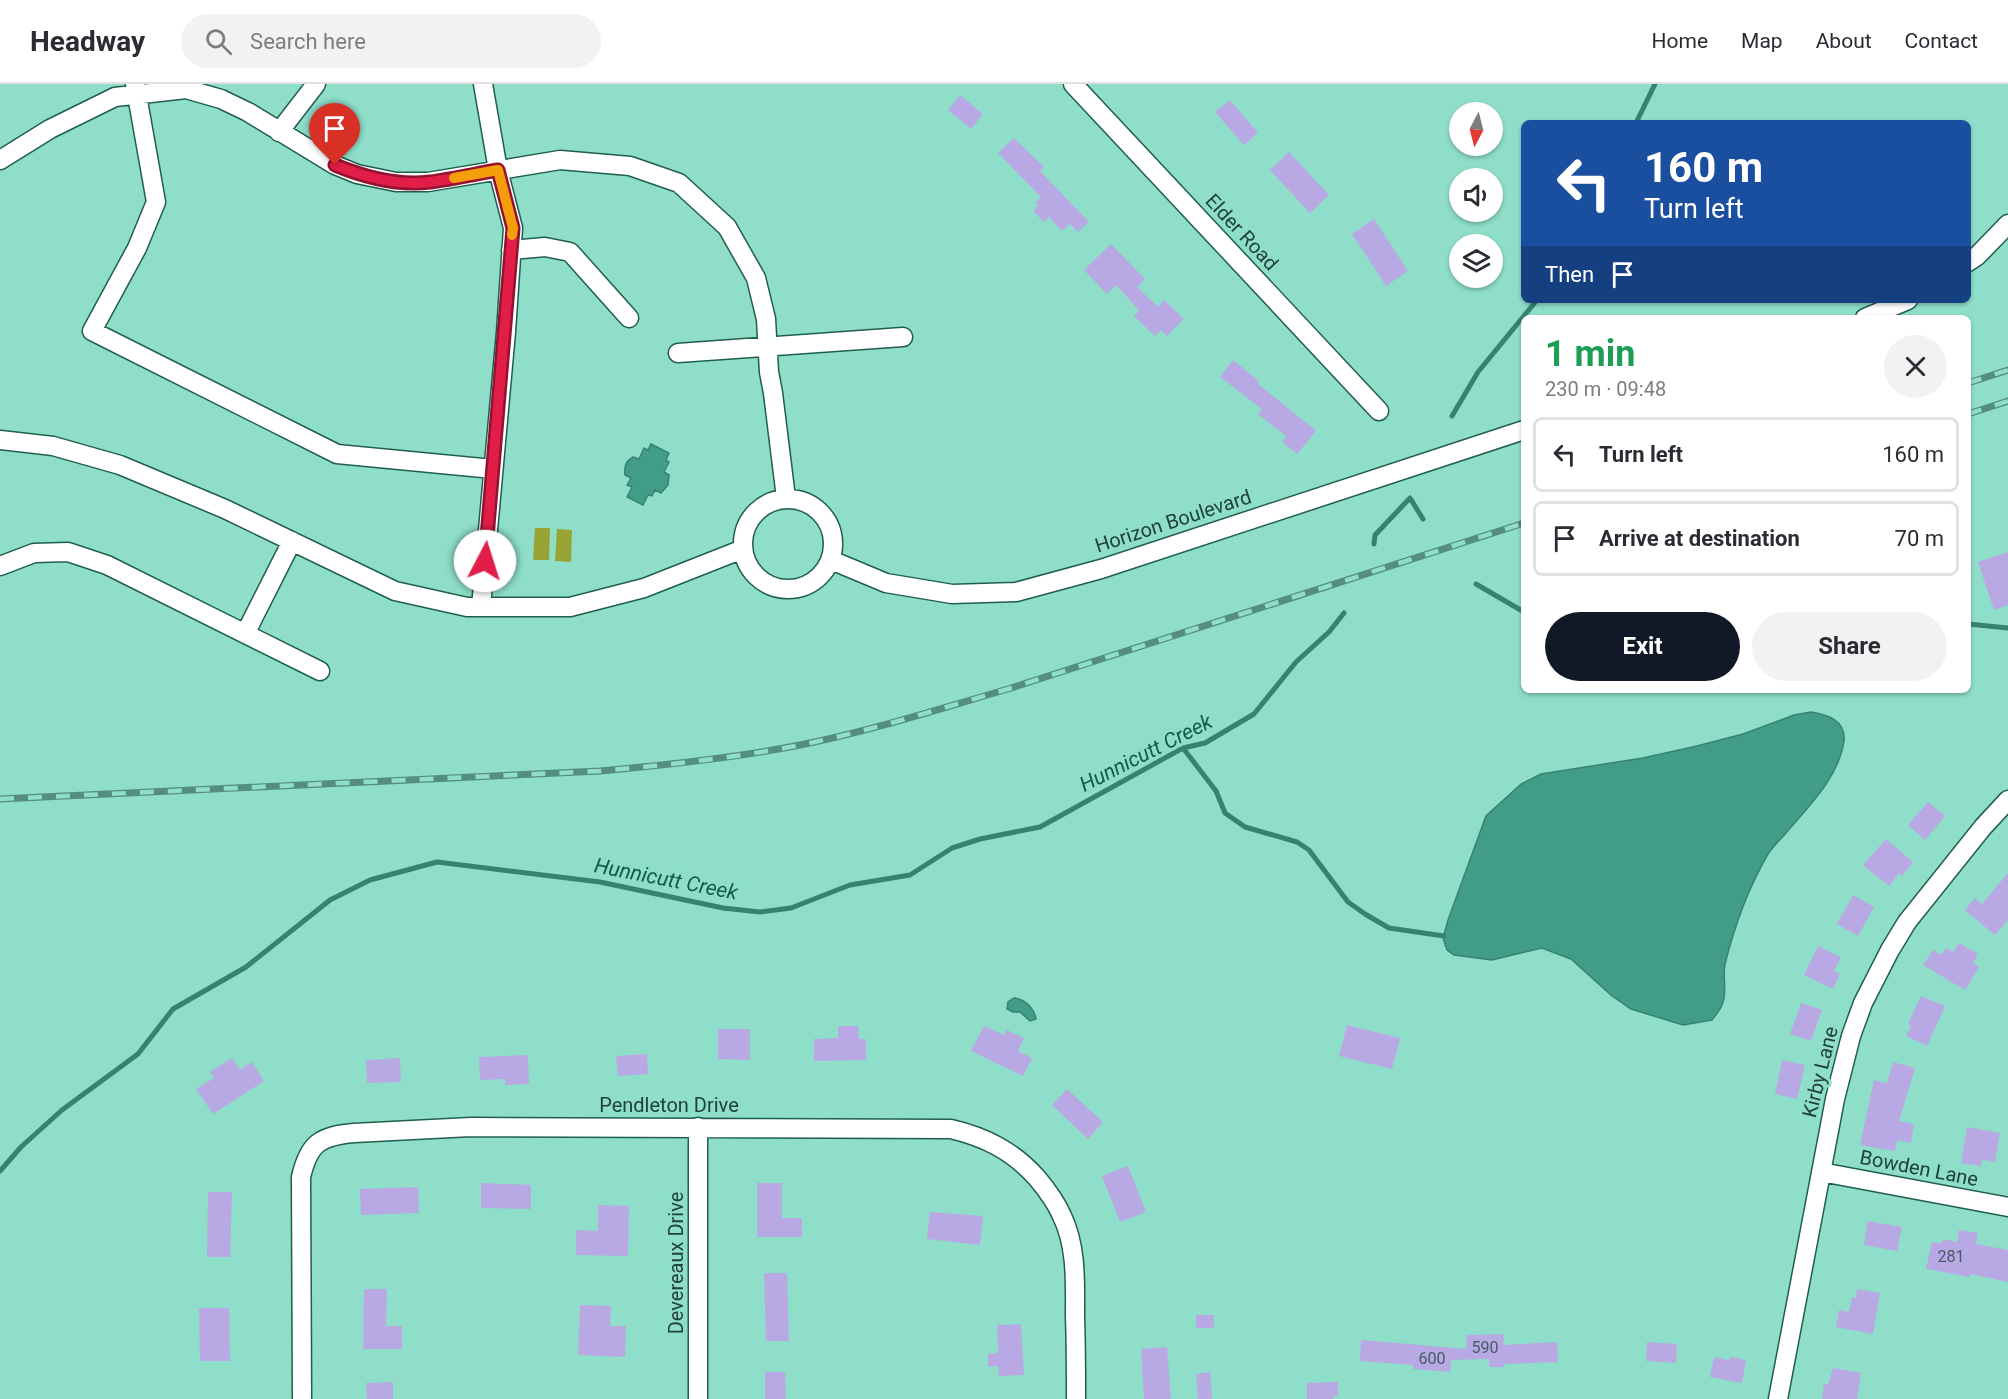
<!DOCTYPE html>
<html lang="en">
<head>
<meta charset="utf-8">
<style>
  :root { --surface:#fff; --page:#f2f2f3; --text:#2b2b33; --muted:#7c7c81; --line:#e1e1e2; --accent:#111827 }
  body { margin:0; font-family:Roboto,sans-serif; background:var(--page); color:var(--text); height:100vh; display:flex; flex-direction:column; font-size:22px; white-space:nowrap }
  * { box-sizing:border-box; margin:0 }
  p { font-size:20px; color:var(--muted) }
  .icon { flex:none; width:33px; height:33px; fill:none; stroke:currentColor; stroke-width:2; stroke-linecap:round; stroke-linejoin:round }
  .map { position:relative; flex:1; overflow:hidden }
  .sheet { position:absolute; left:1521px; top:231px; width:450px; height:378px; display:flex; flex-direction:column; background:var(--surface); border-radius:9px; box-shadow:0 2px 4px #0004 }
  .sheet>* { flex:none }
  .banner { position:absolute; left:1521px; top:36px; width:450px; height:183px; border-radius:9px; box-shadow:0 2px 4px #0004; background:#1a4fa0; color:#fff; overflow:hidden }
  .needle { width:39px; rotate:187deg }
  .buttons { position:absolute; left:1449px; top:18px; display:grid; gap:12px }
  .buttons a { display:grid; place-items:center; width:54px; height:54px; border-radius:50%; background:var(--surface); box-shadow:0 2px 4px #0004; font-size:30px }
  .pin { position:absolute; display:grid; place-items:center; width:51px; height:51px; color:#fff; margin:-62px -26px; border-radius:50% 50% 50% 0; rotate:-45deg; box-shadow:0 0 6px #0007 }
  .pin .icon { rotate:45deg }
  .me { position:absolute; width:66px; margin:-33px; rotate:5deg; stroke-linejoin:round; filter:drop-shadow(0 0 4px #0008) }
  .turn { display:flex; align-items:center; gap:21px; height:126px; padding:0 24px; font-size:27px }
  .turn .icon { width:78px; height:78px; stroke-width:2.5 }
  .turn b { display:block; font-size:42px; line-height:51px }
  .then { display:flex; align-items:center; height:57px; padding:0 24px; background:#0003; gap:12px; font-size:22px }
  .round { display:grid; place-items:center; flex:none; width:63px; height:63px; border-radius:32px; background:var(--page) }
  .headline { display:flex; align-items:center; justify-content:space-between; height:102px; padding:0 24px }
  h1 { font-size:36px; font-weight:700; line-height:45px; color:#1e9e55 }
  .action { display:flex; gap:12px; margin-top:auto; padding:12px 24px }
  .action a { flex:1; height:69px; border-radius:36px; background:var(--accent); color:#fff; font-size:24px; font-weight:700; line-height:69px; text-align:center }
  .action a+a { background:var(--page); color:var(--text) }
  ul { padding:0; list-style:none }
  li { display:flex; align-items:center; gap:18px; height:75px; margin:0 12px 9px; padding:0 12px; border:3px solid var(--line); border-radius:9px }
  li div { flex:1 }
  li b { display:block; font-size:22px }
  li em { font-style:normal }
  header { display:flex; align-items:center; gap:36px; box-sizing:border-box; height:84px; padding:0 30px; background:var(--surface); border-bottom:2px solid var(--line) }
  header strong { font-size:28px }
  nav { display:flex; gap:33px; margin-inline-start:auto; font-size:21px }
  .search { width:420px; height:54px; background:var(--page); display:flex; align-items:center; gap:15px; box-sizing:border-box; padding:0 21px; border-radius:33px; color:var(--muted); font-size:22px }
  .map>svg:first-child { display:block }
</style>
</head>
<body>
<header>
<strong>Headway</strong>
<div class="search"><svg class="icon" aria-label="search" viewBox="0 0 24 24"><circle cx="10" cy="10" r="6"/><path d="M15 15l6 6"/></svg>Search here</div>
<nav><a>Home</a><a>Map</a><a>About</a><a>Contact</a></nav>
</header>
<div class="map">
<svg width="2008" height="1315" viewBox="0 0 2008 1315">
  <rect width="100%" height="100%" fill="#8edec9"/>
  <path fill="#97a433" d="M 535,444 L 550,444 L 549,476 L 533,476 Z
    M 557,445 L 572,446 L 571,478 L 555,477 Z"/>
  <path fill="#429d88" stroke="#388271" stroke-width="1.5" d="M 651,360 L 669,369 L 666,376 L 669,378 L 664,388 L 669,391 L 668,401 L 661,409 L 655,406 L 652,412 L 648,411 L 643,421 L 627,413 L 632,403 L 627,401 L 631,394 L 625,391 C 624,382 626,377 633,373 L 639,375 L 644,364 L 648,366 Z
    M 1811,628 C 1828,631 1846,636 1844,657 C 1839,693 1808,723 1786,749 C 1780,756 1773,762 1768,770 C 1747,806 1735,840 1725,880 C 1722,893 1728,909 1722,921 C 1720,926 1715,932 1712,936 L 1683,941 L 1631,925 L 1612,912 L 1571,875 L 1542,864 L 1492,876 L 1454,871 L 1447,866 L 1443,854 L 1448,836 L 1486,732 L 1521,700 L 1541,690 L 1643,674 L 1697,662 L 1743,650 L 1794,631 Z
    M 1014,914 C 1025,915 1034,924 1036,935 L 1030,937 L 1020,928 L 1013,928 L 1007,925 L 1008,918 Z"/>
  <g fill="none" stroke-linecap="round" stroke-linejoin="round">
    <path stroke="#388271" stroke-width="5" d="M 1636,39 L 1655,0
      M 1452,332 L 1478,288 L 1537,216
      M 1374,460 L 1375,451 L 1410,414 L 1423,435
      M 1476,500 L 1524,528
      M 1968,540 L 2008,544
      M 1183,664 L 1216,707 L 1225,729 L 1245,743 L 1297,758 L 1309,766 L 1348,818 L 1365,830 L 1389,844 L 1444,852
      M 0,1087 L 21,1063 L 62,1026 L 138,970 L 173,925 L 246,883 L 330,816 L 370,796 L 437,778 L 600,798 L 723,824 L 760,828 L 791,824 L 850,801 L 910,791 L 952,764 L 980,755 L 1040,743 L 1183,664 L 1205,659 L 1254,630 L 1296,578 L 1329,548 L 1344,529"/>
  </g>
  <path fill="#b8a9e4" d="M 960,11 L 983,30 L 971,45 L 948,26 Z
    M 1230,16 L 1258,49 L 1244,61 L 1215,28 Z
    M 1014,54 L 1044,83 L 1040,87 L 1089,138 L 1078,148 L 1070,140 L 1062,147 L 1049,133 L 1044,138 L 1033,127 L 1038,122 L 1035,119 L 1041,113 L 998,69 Z
    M 1289,68 L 1329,111 L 1310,129 L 1270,86 Z
    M 1374,135 L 1408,187 L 1386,202 L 1352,150 Z
    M 1111,160 L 1145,195 L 1137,203 L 1158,223 L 1164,216 L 1184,235 L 1167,252 L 1161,246 L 1155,252 L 1134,232 L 1139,226 L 1116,201 L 1107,210 L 1084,186 Z
    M 1233,276 L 1259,297 L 1257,299 L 1316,347 L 1297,370 L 1282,358 L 1286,352 L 1258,330 L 1262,325 L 1220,293 Z
    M 2008,468 L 2008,521 L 1994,526 L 1978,478 Z
    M 1928,718 L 1945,732 L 1925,756 L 1908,741 Z
    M 1886,755 L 1913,778 L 1902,792 L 1899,789 L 1889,802 L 1863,781 Z
    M 2008,789 L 2008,836 L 1995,851 L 1965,826 L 1975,814 L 1982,820 Z
    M 1853,811 L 1874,823 L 1858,852 L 1837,840 Z
    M 1959,859 L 1978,870 L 1973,879 L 1979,883 L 1965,906 L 1923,881 L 1933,866 L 1941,871 L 1946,864 L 1953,868 Z
    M 1818,862 L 1841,873 L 1834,887 L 1840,890 L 1833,905 L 1804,891 Z
    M 1921,912 L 1945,922 L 1927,962 L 1906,952 L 1911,942 L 1908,940 Z
    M 1801,919 L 1822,926 L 1811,957 L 1790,950 Z
    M 1347,941 L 1400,954 L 1392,985 L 1339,972 Z
    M 838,942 L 858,942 L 859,955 L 866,955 L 866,976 L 814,977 L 814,955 L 838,954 Z
    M 984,942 L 1004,951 L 1007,946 L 1024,954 L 1018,967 L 1032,974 L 1023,992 L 971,967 Z
    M 718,945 L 750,945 L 750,976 L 718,975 Z
    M 647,970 L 648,990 L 618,992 L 616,972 Z
    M 528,971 L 529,1000 L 505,1001 L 505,995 L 480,996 L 479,973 Z
    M 232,974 L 240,986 L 252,978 L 264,997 L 213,1030 L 196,1005 L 214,994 L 210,988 Z
    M 400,974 L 401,998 L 367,999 L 366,976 Z
    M 1782,976 L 1805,981 L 1797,1015 L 1775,1010 Z
    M 1893,978 L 1915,984 L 1899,1037 L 1914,1040 L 1911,1059 L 1897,1056 L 1895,1067 L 1860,1061 L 1874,996 L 1887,999 Z
    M 1067,1005 L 1103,1038 L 1088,1055 L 1052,1021 Z
    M 1967,1043 L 2000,1049 L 1995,1078 L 1982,1076 L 1981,1082 L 1961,1079 Z
    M 1128,1082 L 1146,1128 L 1120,1138 L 1102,1092 Z
    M 481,1099 L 531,1101 L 531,1125 L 481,1124 Z
    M 757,1099 L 782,1099 L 782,1134 L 802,1134 L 802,1153 L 757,1153 Z
    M 418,1103 L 419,1129 L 361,1131 L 360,1105 Z
    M 208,1108 L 232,1108 L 230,1173 L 207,1173 Z
    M 598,1121 L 629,1122 L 628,1172 L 576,1171 L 576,1146 L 598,1147 Z
    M 930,1128 L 983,1132 L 980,1161 L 927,1155 Z
    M 1868,1137 L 1902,1143 L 1897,1167 L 1864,1161 Z
    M 1959,1146 L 1978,1149 L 1976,1160 L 2008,1166 L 2008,1198 L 1970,1190 L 1970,1193 L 1926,1185 L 1932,1158 L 1942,1159 L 1943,1155 L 1957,1158 Z
    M 764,1189 L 787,1189 L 789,1257 L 766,1257 Z
    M 364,1205 L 387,1205 L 386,1242 L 402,1242 L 402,1265 L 363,1265 Z
    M 1857,1205 L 1880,1209 L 1873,1250 L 1836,1243 L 1839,1226 L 1849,1228 L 1852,1213 L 1856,1214 Z
    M 580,1221 L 611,1222 L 610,1242 L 626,1242 L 625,1273 L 578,1271 Z
    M 199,1224 L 229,1224 L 230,1277 L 200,1277 Z
    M 1196,1231 L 1214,1231 L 1214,1244 L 1196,1244 Z
    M 1021,1240 L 1024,1291 L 999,1292 L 998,1282 L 988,1283 L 988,1270 L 998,1269 L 997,1241 Z
    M 1503,1250 L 1504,1261 L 1557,1258 L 1558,1278 L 1504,1280 L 1504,1283 L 1489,1283 L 1489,1275 L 1451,1276 L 1450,1288 L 1413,1285 L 1413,1281 L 1360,1277 L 1361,1256 L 1467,1265 L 1466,1251 Z
    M 1647,1258 L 1677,1260 L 1676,1279 L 1646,1277 Z
    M 1167,1263 L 1171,1315 L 1144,1315 L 1141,1265 Z
    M 1714,1273 L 1729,1276 L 1730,1273 L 1746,1276 L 1742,1299 L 1710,1293 Z
    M 1833,1284 L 1861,1289 L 1857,1315 L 1822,1315 L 1824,1300 L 1828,1301 Z
    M 765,1288 L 785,1288 L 786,1315 L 765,1315 Z
    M 1210,1288 L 1212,1315 L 1198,1315 L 1196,1290 Z
    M 393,1298 L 393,1315 L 367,1315 L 366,1299 Z
    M 1338,1298 L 1338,1312 L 1333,1312 L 1333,1315 L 1307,1315 L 1307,1299 Z"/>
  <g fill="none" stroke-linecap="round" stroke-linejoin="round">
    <g stroke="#205e50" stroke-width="21">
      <path id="minor" d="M 135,0 L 156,118 L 137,164 L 92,247 L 337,370 L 493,385
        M 1073,0 L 1379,327
        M 279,48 L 316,0
        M 0,76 L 50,45 L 115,13 L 186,5 L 221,15 L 248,28 L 335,81 L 357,90 L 396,98 L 428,98 L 560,76 L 630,82 L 679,99 L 727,143 L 756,194 L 766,235 L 769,288 L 773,309 L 786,414
        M 511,166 L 545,163 L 570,168 L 629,234
        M 1968,178 L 1977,172 L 2008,140
        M 1865,234 L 1908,216
        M 678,269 L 903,253
        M 0,356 L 53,362 L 120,381 L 225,425 L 395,507 L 467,523 L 570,523 L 644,504 L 743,465
        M743 460a45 45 0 1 1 90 0a45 45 0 1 1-90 0Z
        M 831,476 L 886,499 L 952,510 L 1016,508 L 1101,485 L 1524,346
        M 0,482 L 34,469 L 68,468 L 107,481 L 320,587
        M 481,523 L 506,248 L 513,144 L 498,86 L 483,0
        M 245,550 L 292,457
        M 1821,1088 L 2008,1123
        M 302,1315 L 301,1093 C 309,1059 320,1052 354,1049 L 471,1043 L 951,1045 C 985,1053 1013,1067 1037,1094 C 1047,1106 1056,1118 1062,1132 C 1077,1163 1075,1199 1075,1232 C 1076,1260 1076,1287 1076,1315
        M 698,1315 L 698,1043
        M 1778,1315 L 1835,1015 L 1851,952 L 1863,919 L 1890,866 L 1907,838 L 1983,743 L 2008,716"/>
    </g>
    <use href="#minor" stroke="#fff" stroke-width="18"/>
    <g stroke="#558d7f" stroke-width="7">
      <path id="rail" d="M 1968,299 L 2008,286
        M 1968,330 L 2008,317
        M 0,715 L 600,687 C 667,681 734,674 800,661 C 870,647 939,625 1008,605 L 1524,439"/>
    </g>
    <use href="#rail" stroke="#8edec9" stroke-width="4.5" stroke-dasharray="14" stroke-linecap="butt"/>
  </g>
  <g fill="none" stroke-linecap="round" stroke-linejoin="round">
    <g stroke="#92132f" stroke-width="15">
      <path id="route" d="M 335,81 C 364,93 398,102 430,98 C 452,95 475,90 498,86 L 513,144 L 485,477"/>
    </g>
    <use href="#route" stroke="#e11d48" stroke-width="10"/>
    <path stroke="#f59e0b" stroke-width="10" d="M 454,94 L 498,86 L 513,144 L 512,151"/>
  </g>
  <g text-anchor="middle" stroke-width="6" stroke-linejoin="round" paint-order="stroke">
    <g font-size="16" fill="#475c64">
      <text x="1951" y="1178">281</text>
      <text x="1485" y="1269">590</text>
      <text x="1432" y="1280">600</text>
    </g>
    <g font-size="20" fill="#21423a" stroke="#8edec9">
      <text transform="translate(1242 148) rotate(47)" y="7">Elder Road</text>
      <text transform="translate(1173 437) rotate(-18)" y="7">Horizon Boulevard</text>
      <text transform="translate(1820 988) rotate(-76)" y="7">Kirby Lane</text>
      <text x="669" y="1028">Pendleton Drive</text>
      <text transform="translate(1919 1084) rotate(11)" y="7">Bowden Lane</text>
      <text transform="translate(676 1179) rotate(-90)" y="7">Devereaux Drive</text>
    </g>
    <g font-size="21" font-style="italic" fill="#115b4c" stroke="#8edec9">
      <text transform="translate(1146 669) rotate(-27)" y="7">Hunnicutt Creek</text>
      <text transform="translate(666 795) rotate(11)" y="7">Hunnicutt Creek</text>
    </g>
  </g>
</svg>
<div class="buttons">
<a><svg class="needle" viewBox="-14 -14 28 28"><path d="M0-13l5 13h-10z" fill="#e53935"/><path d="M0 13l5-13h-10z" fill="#7c7c81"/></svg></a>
<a><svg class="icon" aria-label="sound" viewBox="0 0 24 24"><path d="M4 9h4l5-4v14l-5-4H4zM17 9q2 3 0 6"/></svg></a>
<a><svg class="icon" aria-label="layers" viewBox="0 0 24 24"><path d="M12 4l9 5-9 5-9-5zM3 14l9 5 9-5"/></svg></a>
</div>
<div class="pin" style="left:335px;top:81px;background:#d93025"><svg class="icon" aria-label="arrive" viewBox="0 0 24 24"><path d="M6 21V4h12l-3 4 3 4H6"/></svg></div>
<svg class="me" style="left:485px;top:477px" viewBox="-20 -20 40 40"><circle r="19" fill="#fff"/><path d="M0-13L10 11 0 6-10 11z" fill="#e11d48"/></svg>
<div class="banner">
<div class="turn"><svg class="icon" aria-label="left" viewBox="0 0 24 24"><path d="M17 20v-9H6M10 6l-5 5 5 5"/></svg><div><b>160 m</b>Turn left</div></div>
<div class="then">Then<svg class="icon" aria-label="arrive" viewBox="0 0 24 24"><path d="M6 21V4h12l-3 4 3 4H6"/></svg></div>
</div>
<section class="sheet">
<div class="headline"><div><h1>1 min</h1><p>230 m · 09:48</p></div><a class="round"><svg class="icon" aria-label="close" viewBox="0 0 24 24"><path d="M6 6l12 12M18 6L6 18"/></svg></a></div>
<ul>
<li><svg class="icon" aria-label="left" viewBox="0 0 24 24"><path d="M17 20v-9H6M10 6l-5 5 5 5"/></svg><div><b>Turn left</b></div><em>160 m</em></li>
<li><svg class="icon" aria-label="arrive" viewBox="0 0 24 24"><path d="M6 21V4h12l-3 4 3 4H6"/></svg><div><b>Arrive at destination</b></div><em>70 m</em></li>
</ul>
<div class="action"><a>Exit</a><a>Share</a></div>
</section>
</div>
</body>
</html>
